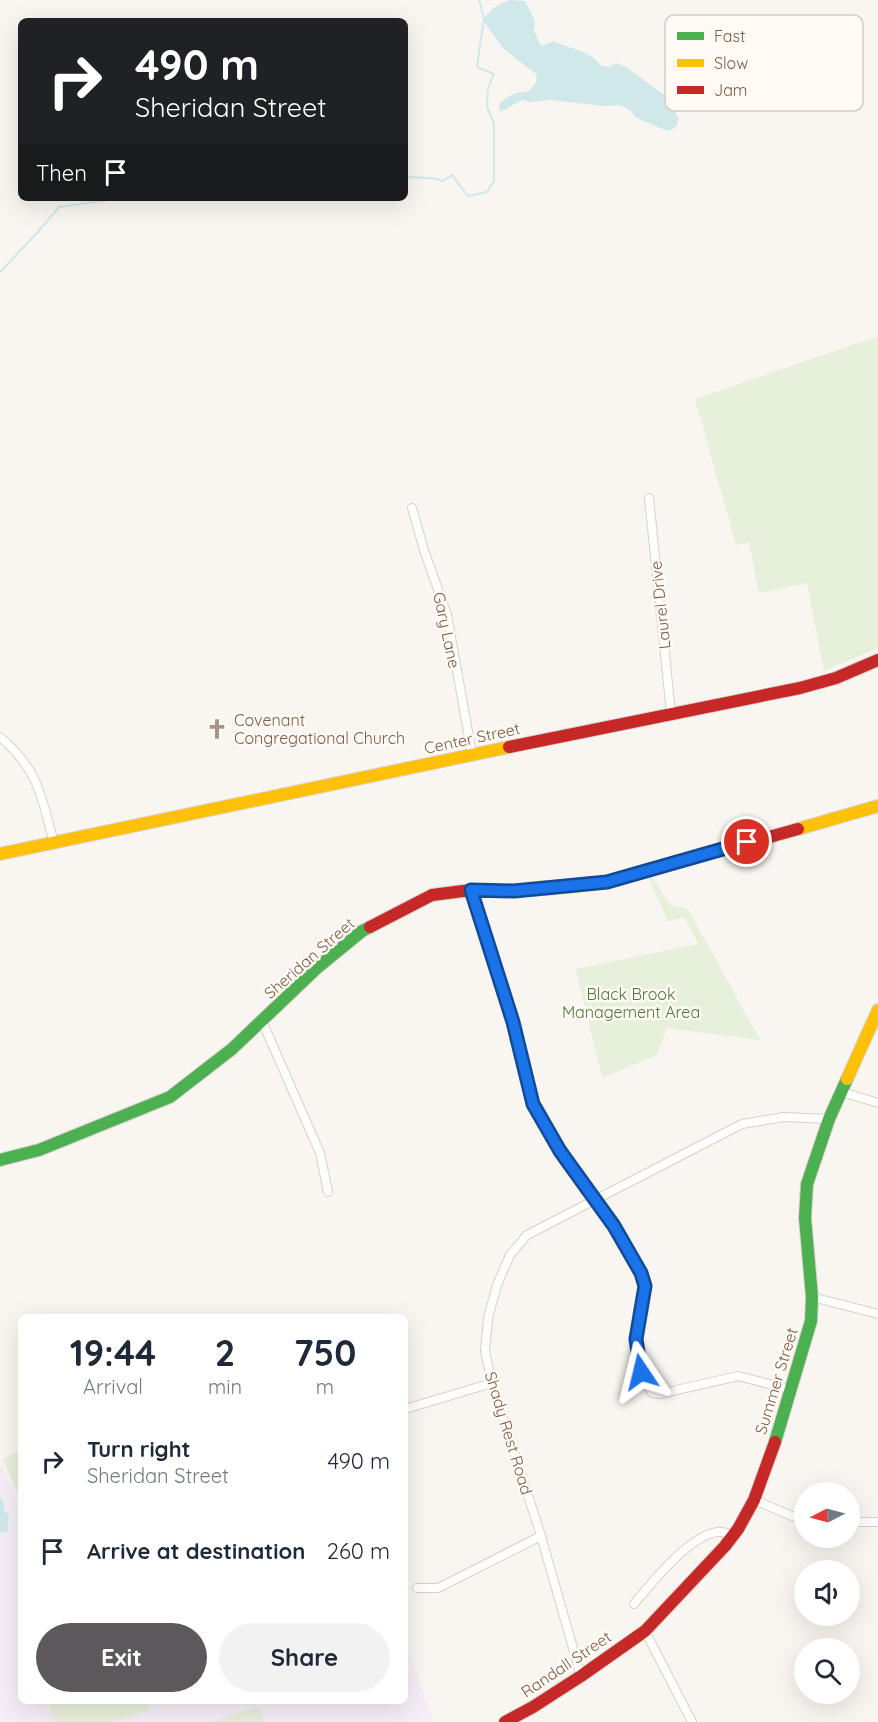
<!DOCTYPE html>
<html lang="en">
<head>
<meta charset="utf-8">
<style>
  :root { --surface:#fff; --page:#f2f2f3; --text:#1f2937; --muted:#747a83; --accent:#5c585b }
  body { margin:0; font-family:Quicksand,sans-serif; background:var(--page); color:var(--text); height:100vh; display:flex; flex-direction:column; font-size:22px; white-space:nowrap }
  * { box-sizing:border-box; margin:0 }
  p { font-size:20px; color:var(--muted) }
  .icon { flex:none; width:33px; height:33px; fill:none; stroke:currentColor; stroke-width:2; stroke-linecap:round; stroke-linejoin:round }
  .map { position:relative; flex:1; overflow:hidden }
  .side { position:absolute; left:18px; top:1314px; width:390px; height:390px; display:flex; flex-direction:column; background:var(--surface); border-radius:9px; box-shadow:0 6px 24px #0002 }
  .side>* { flex:none }
  .guide { position:absolute; left:18px; top:18px; width:390px; height:183px; border-radius:9px; box-shadow:0 6px 24px #0002; background:#202124; color:#fff; overflow:hidden }
  .needle { width:39px; rotate:264deg }
  .controls { position:absolute; left:794px; top:1482px; display:grid; gap:12px }
  .controls a { display:grid; place-items:center; width:66px; height:66px; border-radius:50%; background:var(--surface); box-shadow:0 6px 24px #0002; font-size:30px }
  .pin { position:absolute; display:grid; place-items:center; width:51px; height:51px; color:#fff; margin:-26px; border:3px solid #fff; border-radius:50%; box-shadow:0 2px 6px #0007 }
  .me { position:absolute; width:66px; margin:-33px; rotate:350deg; stroke-linejoin:round; filter:drop-shadow(0 0 4px #0008) }
  .turn { display:flex; align-items:center; gap:21px; height:126px; padding:0 18px; font-size:27px }
  .turn .icon { width:78px; height:78px; stroke-width:2.5 }
  .turn b { display:block; font-size:42px; line-height:51px }
  .then { display:flex; align-items:center; height:57px; padding:0 18px; background:#0003; gap:12px; font-size:22px }
  .eta { display:flex; justify-content:space-evenly; align-items:center; height:102px; text-align:center }
  .eta b { font-size:36px; font-weight:700; line-height:42px }
  .action { display:flex; gap:12px; margin-top:auto; padding:12px 18px }
  .action a { flex:1; height:69px; border-radius:36px; background:var(--accent); color:#fff; font-size:24px; font-weight:700; line-height:69px; text-align:center }
  .action a+a { background:var(--page); color:var(--text) }
  ul { padding:0; list-style:none }
  li { display:flex; align-items:center; gap:18px; height:90px; padding:0 18px }
  li div { flex:1 }
  li b { display:block; font-size:22px }
  li em { font-style:normal }
  .map>svg:first-child { display:block }
</style>
</head>
<body>
<div class="map">
<svg width="878" height="1722" viewBox="0 0 878 1722">
  <rect width="100%" height="100%" fill="#f9f5f0"/>
  <path fill="#f6eef6" d="M 0,1462 L 21,1509 L 21,1701 L 405,1701 L 405,1641 L 434,1722 L 0,1722 Z"/>
  <path fill="#e7f0db" d="M 878,336 L 878,648 L 824,671 L 807,583 L 759,593 L 749,542 L 736,545 L 695,399 Z
    M 652,876 L 670,905 L 688,909 L 760,1040 L 667,1028 L 657,1055 L 602,1078 L 576,969 L 698,944 L 684,917 L 668,921 L 648,877 Z
    M 21,1451 L 21,1501 L 3,1459 Z
    M 48,1701 L 148,1701 L 150,1710 L 111,1722 L 54,1722 Z
    M 259,1707 L 264,1722 L 211,1722 Z"/>
  <path fill="#d0e8ea" d="M 509,0 L 525,1 L 535,21 L 534,31 L 541,46 L 554,41 C 571,50 588,49 600,65 L 609,67 L 617,63 L 626,67 L 667,97 L 679,119 L 675,128 L 667,131 L 635,117 L 631,111 L 620,105 L 602,106 L 551,100 L 529,102 L 522,100 L 500,112 L 499,105 C 507,95 517,92 529,91 C 533,86 539,81 536,74 L 504,49 L 484,22 L 484,18 L 493,8 Z
    M 0,1497 L 4,1503 L 4,1510 L 9,1516 L 7,1532 L 0,1533 Z"/>
  <g fill="none" stroke-linecap="round" stroke-linejoin="round">
    <path stroke="#d0e8ea" stroke-width="2" d="M 405,176 C 418,180 427,175 443,181 L 452,175 L 468,196 L 487,192 L 494,181 L 494,124 L 487,107 L 488,88 L 494,74 L 477,67 L 484,18 L 479,0
      M 0,272 L 38,232 L 59,207 L 122,198"/>
    <g stroke="#d7d1cb" stroke-width="10">
      <path id="street" d="M 649,498 L 671,713
        M 412,508 L 424,550 L 447,615 L 472,754
        M 0,737 C 39,770 41,796 54,843
        M 471,890 L 513,1022 L 533,1104 L 560,1151 L 614,1226 L 641,1273 L 645,1286 L 636,1339 L 637,1353 L 641,1372 L 652,1393 L 659,1394 L 738,1376 L 792,1390
        M 262,1021 L 320,1153 L 328,1192
        M 842,1092 L 878,1103
        M 812,1297 L 878,1314
        M 405,1409 L 492,1383
        M 754,1500 L 792,1516 L 804,1518
        M 849,1522 L 878,1522
        M 417,1588 L 438,1588 L 541,1536
        M 634,1604 C 650,1585 704,1515 732,1536
        M 645,1631 L 692,1722
        M 581,1676 L 541,1536 L 492,1383 L 485,1351 L 488,1318 L 497,1285 L 510,1255 L 527,1235 L 742,1124 L 784,1117 L 829,1119"/>
    </g>
    <g stroke="#d9d2cb" stroke-width="14">
      <path id="fast" d="M 0,1160 L 39,1150 L 170,1097 L 232,1049 L 318,967 L 362,931 L 370,927
        M 775,1442 L 811,1321 L 812,1297 L 805,1218 L 807,1184 L 829,1119 L 847,1079"/>
    </g>
    <g stroke="#d9d2cb" stroke-width="14">
      <path id="slow" d="M 798,829 L 878,806
        M 0,854 L 509,747
        M 847,1079 L 878,1010"/>
    </g>
    <g stroke="#d9d2cb" stroke-width="14">
      <path id="jam" d="M 509,747 L 800,688 L 836,678 L 878,660
        M 370,927 L 432,895 L 471,890 L 514,891 L 555,888 L 607,882 L 798,829
        M 505,1722 L 533,1707 L 581,1676 L 645,1631 L 725,1546 L 738,1529 L 754,1500 L 775,1442"/>
    </g>
    <use href="#street" stroke="#fefefd" stroke-width="8"/>
    <use href="#fast" stroke="#4caf50" stroke-width="12"/>
    <use href="#slow" stroke="#ffc107" stroke-width="12"/>
    <use href="#jam" stroke="#c62828" stroke-width="12"/>
  </g>
  <g fill="none" stroke-linecap="round" stroke-linejoin="round">
    <g stroke="#114b97" stroke-width="15">
      <path id="route" d="M 641,1372 L 636,1339 L 645,1286 L 641,1273 L 614,1226 L 560,1151 L 533,1104 L 513,1022 L 471,890 L 514,891 L 607,882 L 747,842"/>
    </g>
    <use href="#route" stroke="#1a73e8" stroke-width="10"/>
  </g>
  <defs>
    <g id="church-bare" transform="scale(1.62)"><path d="M-1.2-6h2.4v3.5h3.3v2.4h-3.3V6h-2.4V-.1h-3.3v-2.4h3.3Z" fill="#a69286" stroke="#fffaf3" stroke-width="2.5" paint-order="stroke"/></g>
  </defs>
  <g fill-rule="evenodd">
    <use href="#church-bare" x="217" y="729"/>
  </g>
  <g text-anchor="middle" stroke-width="5" stroke-linejoin="round" paint-order="stroke">
    <g font-size="16" fill="#7a5c4d" stroke="#fffaf3">
      <text transform="translate(660 605) rotate(-96)" y="6">Laurel Drive</text>
      <text transform="translate(447 630) rotate(78)" y="6">Gary Lane</text>
      <text transform="translate(472 738) rotate(-12)" y="6">Center Street</text>
      <text transform="translate(309 958) rotate(-41)" y="6">Sheridan Street</text>
      <text transform="translate(776 1381) rotate(-73)" y="6">Summer Street</text>
      <text transform="translate(509 1433) rotate(73)" y="6">Shady Rest Road</text>
      <text transform="translate(566 1664) rotate(-34)" y="6">Randall Street</text>
    </g>
    <g font-size="16" fill="#7a5c4d" stroke="#fffaf3" text-anchor="start">
      <text x="234" y="726">Covenant<tspan x="234" dy="18">Congregational Church</tspan></text>
    </g>
    <g font-size="16" fill="#537a41" stroke="#fffaf3">
      <text x="631" y="1000">Black Brook<tspan x="631" dy="18">Management Area</tspan></text>
    </g>
  </g>
  <rect x="665" y="15" width="198" height="96" rx="9" fill="#fffaf3" stroke="#d7cbc1" stroke-width="1.5"/>
  <rect x="677" y="32" width="27" height="8" fill="#4caf50"/>
  <rect x="677" y="59" width="27" height="8" fill="#ffc107"/>
  <rect x="677" y="86" width="27" height="8" fill="#c62828"/>
  <g font-size="16" fill="#7a5c4d">
    <text x="714" y="42">Fast</text>
    <text x="714" y="69">Slow</text>
    <text x="714" y="96">Jam</text>
  </g>
</svg>
<div class="controls">
<a><svg class="needle" viewBox="-14 -14 28 28"><path d="M0-13l5 13h-10z" fill="#e53935"/><path d="M0 13l5-13h-10z" fill="#747a83"/></svg></a>
<a><svg class="icon" aria-label="sound" viewBox="0 0 24 24"><path d="M4 9h4l5-4v14l-5-4H4zM17 9q2 3 0 6"/></svg></a>
<a><svg class="icon" aria-label="search" viewBox="0 0 24 24"><circle cx="10" cy="10" r="6"/><path d="M15 15l6 6"/></svg></a>
</div>
<div class="pin" style="left:747px;top:842px;background:#d93025"><svg class="icon" aria-label="arrive" viewBox="0 0 24 24"><path d="M6 21V4h12l-3 4 3 4H6"/></svg></div>
<svg class="me" style="left:641px;top:1372px" viewBox="-20 -20 40 40"><path d="M0-17L14 15 0 8-14 15z" fill="#1a73e8" stroke="#fff" stroke-width="4"/></svg>
<div class="guide">
<div class="turn"><svg class="icon" aria-label="right" viewBox="0 0 24 24"><path d="M7 20v-9h11M14 6l5 5-5 5"/></svg><div><b>490 m</b>Sheridan Street</div></div>
<div class="then">Then<svg class="icon" aria-label="arrive" viewBox="0 0 24 24"><path d="M6 21V4h12l-3 4 3 4H6"/></svg></div>
</div>
<section class="side">
<div class="eta">
<div><b>19:44</b><p>Arrival</p></div>
<div><b>2</b><p>min</p></div>
<div><b>750</b><p>m</p></div>
</div>
<ul>
<li><svg class="icon" aria-label="right" viewBox="0 0 24 24"><path d="M7 20v-9h11M14 6l5 5-5 5"/></svg><div><b>Turn right</b><p>Sheridan Street</p></div><em>490 m</em></li>
<li><svg class="icon" aria-label="arrive" viewBox="0 0 24 24"><path d="M6 21V4h12l-3 4 3 4H6"/></svg><div><b>Arrive at destination</b></div><em>260 m</em></li>
</ul>
<div class="action"><a>Exit</a><a>Share</a></div>
</section>
</div>
</body>
</html>
